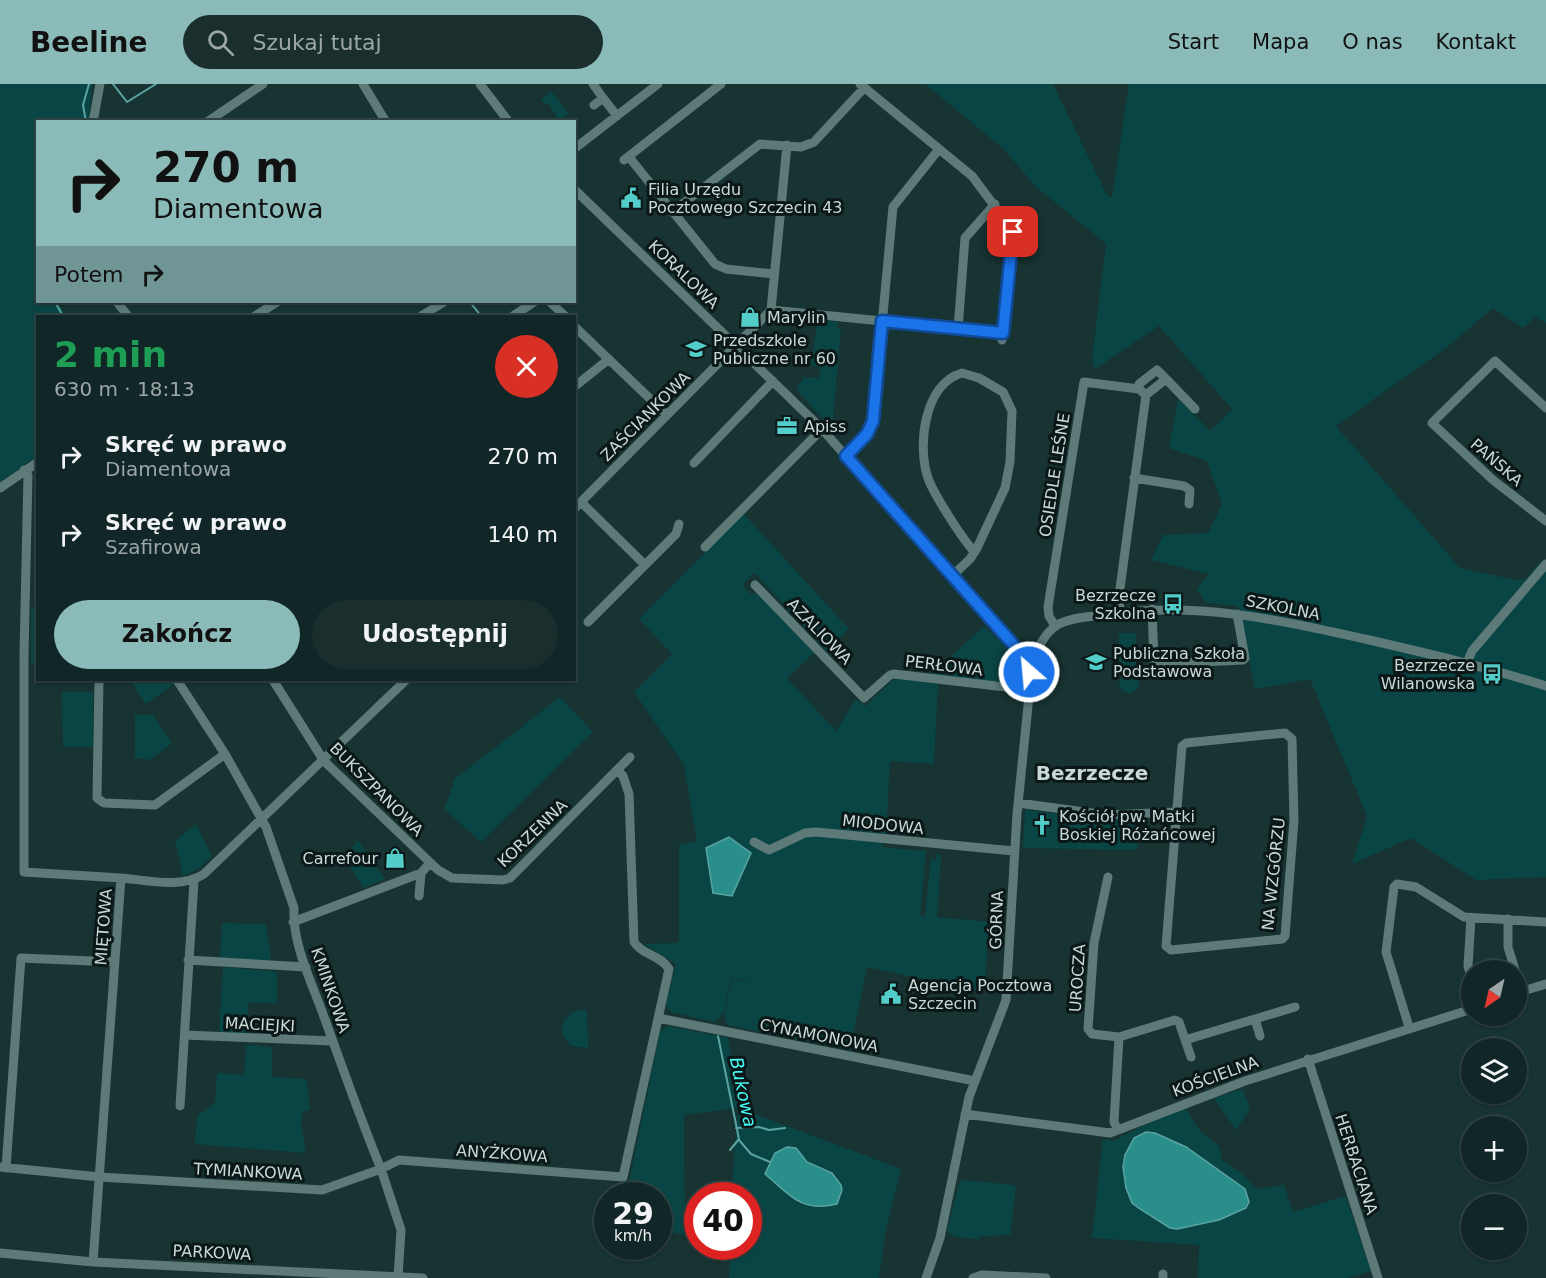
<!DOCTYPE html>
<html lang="pl">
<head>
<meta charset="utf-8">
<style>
  :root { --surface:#112626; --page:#1a2e2e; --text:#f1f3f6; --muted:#9ca5a7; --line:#304343; --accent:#8bbbb9 }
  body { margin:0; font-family:"DejaVu Sans",sans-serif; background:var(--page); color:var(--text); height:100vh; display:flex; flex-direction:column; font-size:22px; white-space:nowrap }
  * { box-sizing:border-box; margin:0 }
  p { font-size:20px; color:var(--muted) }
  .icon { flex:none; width:33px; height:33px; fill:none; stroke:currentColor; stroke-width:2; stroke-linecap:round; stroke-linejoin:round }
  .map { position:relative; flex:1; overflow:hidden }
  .sheet { position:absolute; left:36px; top:231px; width:540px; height:366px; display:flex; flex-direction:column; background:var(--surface); border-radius:0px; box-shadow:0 2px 4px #0004,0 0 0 2px var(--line) }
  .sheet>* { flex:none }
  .banner { position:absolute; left:36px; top:36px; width:540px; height:183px; border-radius:0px; box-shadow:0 2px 4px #0004,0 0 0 2px var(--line); background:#8bbbb9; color:#111; overflow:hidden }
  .needle { width:39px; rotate:214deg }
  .tools { position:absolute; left:1461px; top:876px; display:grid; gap:12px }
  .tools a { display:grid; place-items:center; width:66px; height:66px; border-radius:50%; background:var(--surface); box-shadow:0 2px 4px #0004,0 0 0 2px var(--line); font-size:30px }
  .speed { position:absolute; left:594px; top:1098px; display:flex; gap:12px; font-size:30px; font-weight:700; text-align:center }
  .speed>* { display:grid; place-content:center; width:78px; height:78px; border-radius:50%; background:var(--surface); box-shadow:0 2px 4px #0004,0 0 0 2px var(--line); line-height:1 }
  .speed small { font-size:15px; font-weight:400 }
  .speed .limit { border:9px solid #d22; background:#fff; color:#111 }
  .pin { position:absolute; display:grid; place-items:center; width:51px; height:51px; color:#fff; margin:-26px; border-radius:12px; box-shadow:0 3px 9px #0006 }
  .me { position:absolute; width:66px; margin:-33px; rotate:333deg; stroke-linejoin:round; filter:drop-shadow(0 0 4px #0008) }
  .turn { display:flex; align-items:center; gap:21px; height:126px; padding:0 18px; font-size:27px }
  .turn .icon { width:78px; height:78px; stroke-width:2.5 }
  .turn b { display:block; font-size:42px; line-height:51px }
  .then { display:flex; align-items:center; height:57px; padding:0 18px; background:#0003; gap:12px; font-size:22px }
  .round { display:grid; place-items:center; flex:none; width:63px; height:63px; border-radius:32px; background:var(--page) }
  .overview { display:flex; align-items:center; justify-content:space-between; height:102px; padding:0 18px }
  h1 { font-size:36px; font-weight:700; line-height:45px; color:#1e9e55 }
  .button { display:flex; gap:12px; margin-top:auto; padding:12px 18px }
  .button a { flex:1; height:69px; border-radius:36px; background:var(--accent); color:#111; font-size:24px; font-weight:700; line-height:69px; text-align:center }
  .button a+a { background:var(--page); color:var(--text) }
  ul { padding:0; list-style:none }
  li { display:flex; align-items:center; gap:18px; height:78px; padding:0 18px }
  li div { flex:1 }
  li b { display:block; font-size:22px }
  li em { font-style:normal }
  header { display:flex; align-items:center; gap:36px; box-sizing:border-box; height:84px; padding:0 30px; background:var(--accent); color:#111 }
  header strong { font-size:28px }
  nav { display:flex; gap:33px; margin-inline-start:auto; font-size:21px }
  .search { width:420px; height:54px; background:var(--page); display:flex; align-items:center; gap:15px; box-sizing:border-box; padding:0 21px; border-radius:33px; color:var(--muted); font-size:22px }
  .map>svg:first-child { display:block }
</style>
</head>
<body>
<header>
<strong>Beeline</strong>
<div class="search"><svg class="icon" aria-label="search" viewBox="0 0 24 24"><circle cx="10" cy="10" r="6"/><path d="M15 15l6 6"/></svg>Szukaj tutaj</div>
<nav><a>Start</a><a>Mapa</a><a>O nas</a><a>Kontakt</a></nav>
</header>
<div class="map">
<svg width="1546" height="1194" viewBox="0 0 1546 1194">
  <rect width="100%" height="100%" fill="#173332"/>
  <path fill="#094544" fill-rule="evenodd" d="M 0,0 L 92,0 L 89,37 L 38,38 L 38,218 L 57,218 L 67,232 L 38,232 L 37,372 L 0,398 Z
    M 925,0 L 1053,0 L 1107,111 L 1112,114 L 1129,0 L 1546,0 L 1546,239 L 1535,233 L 1523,244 L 1493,224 L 1446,264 L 1336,342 L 1460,484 L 1517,496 L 1526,495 L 1540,478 L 1546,483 L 1546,793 L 1476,796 L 1411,754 L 1352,780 L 1367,732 L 1310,595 L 1255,605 L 1238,522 L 1206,519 L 1197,505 L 1209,490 L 1151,476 L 1163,451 L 1208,449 L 1222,420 L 1207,377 L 1169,364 L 1178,315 L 1210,347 L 1232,325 L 1159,242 L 1095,285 L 1092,276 L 1106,160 L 1034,101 L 1004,65 Z
    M 551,7 L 569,30 L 559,37 L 548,19 L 545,20 L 541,15 Z
    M 818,236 L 837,238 L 837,245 L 841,245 L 832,345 L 796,305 L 804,293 L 819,294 L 821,284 L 811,281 Z
    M 744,430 L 849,545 L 826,567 L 755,489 L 742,501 L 751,510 L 759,509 L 814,569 L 787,594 L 836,647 L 856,615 L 865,622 L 895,594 L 938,600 L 934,680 L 890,677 L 886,750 L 882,763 L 926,767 L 920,832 L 925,832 L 931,775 L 936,776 L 936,770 L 941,771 L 937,833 L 990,838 L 996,835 L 989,840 L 984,908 L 867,883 L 850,966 L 727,941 L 724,930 L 732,895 L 772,901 L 731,894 L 724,928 L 715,938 L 671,928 L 666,921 L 676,880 L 644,860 L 679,859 L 679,761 L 697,757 L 684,681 L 634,608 L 672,570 L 639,535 Z
    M 31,523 L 37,524 L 37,580 L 31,580 Z
    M 984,542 L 1007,565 L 1009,573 L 999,580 L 1003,599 L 932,590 Z
    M 1119,549 L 1136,549 L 1136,583 L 1119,582 Z
    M1119 599a10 10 0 1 1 20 0a10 10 0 1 1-20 0Z
    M 137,596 L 171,596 L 174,600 L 146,620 L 132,599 Z
    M 62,608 L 93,608 L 93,663 L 63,663 Z
    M 560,613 L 593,648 L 481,758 L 444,725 L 454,699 L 452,697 Z
    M 135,631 L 153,631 L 172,659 L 150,676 L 135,674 Z
    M 1025,725 L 1092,736 L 1141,735 L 1137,766 L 1023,764 Z
    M 196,740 L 212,773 L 196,786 L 183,792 L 175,757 Z
    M 358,756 L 385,795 L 364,804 L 344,773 Z
    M 222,839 L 266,840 L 272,881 L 220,875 Z
    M 223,883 L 277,888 L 277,920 L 249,918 L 246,950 L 219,949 Z
    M 580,926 L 587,926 L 588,964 L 571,962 L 562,950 C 561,938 567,929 580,926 Z
    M 668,942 L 728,954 L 739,1024 L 901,1085 L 885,1150 L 879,1194 L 729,1194 L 730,1163 L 748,1162 L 748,1112 L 731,1111 L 738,1024 L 684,1031 L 685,1151 L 659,1146 L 658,1112 L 626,1112 L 660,948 ZM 796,1064 L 807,1078 L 832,1090 L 825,1123 L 799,1120 L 774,1073 L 779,1066 Z
    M 246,961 L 272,963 L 272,993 L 306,995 L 310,1026 L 303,1027 L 301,1039 L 306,1069 L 195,1060 L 197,1032 L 215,1019 L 217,989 L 244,991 Z
    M 1243,1005 L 1250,1025 L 1236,1046 L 1214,1014 Z
    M 1185,1024 L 1200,1047 L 1219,1062 L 1222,1076 L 1244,1091 L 1256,1105 L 1284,1101 L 1293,1128 L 1346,1112 L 1371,1187 L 1348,1194 L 1198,1194 L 1199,1161 L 1092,1154 L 1103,1055 L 1114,1057 L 1157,1034 Z
    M 960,1096 L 1016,1101 L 1010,1151 L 981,1152 L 979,1155 L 955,1153 L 947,1147 Z"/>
  <path fill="#2a8e8b" stroke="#5aa4a2" stroke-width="1.5" d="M 729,753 L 751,769 L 732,812 L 713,809 L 706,764 Z
    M 1146,1048 L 1155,1049 L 1186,1063 L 1245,1105 L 1249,1118 L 1246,1124 L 1219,1136 L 1177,1145 L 1170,1144 L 1140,1125 L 1132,1119 L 1126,1104 L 1123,1083 L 1125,1071 L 1134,1054 Z
    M 787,1063 L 796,1064 L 807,1078 L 832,1089 L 841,1101 L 842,1106 L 837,1120 C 801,1129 790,1111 765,1090 L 775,1069 Z"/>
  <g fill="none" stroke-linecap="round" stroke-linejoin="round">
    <path stroke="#5aa4a2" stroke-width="2" d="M 113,0 L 127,18 L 156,0
      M 86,38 L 83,21 L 89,0
      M 55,218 L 63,232
      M 470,218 L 481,232
      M 718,952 L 739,1055 L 730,1066
      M 736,1044 L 759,1043 L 769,1046 L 785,1044
      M 739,1056 L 751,1070 L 770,1078"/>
    <path stroke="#5d7a79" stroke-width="9" d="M 363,0 L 386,38
      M 480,0 L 509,38
      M 593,0 L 603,14
      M 860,0 L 972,92 L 1011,144 L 1013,153 L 1002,256
      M 594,21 L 603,14 L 617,32
      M 93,38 L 100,0
      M 207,38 L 263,0
      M 574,65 L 658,0
      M 629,73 L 715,180 L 726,185 L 774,190
      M 624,76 L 721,0
      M 574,105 L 822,345 L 1026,577 L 1029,612 L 1017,730 L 1006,916 L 969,1013 L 940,1154 L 926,1194
      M 672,128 L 760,60 L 801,63 L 814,58 L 864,4
      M 117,218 L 128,232
      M 550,218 L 565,232
      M 771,226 L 1003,249
      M 255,232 L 277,218
      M 421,232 L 444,218
      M 513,232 L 534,218
      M 574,242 L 667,331
      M 958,245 L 965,154 L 995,120
      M 1166,295 L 1195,325
      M 574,303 L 609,275
      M 1546,324 L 1495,277 L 1432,339 L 1493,396 L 1546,437
      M 846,372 L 867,350 L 873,337 L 893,123 L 939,65
      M 694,379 L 773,297
      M 24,386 L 28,391 L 24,570 L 24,788 L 121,794 L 93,1178
      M 1134,394 L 1184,402 L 1190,406 L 1189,420
      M 0,404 L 38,378
      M 581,418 L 645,481
      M 574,425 L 771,226 L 787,61
      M 705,463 L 822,345
      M 953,491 L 970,475 L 977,464 L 1005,404 L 1010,378 L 1012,327 L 1003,308 L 979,294 L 962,289 C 924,300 917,362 928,394 C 933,409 964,458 975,468
      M 755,501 L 864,614 L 890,591 L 894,590 L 1030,606
      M 1152,525 L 1154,577 L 1157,580 L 1243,576 L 1245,574 L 1237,530
      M 1120,528 L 1119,512 L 1146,311 L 1166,295 L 1157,286 L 1139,300 L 1139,305 L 1146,311
      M 588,538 L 676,450 L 679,440
      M 1055,542 L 1049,532 L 1048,523 L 1084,298 L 1139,305
      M 1026,577 C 1040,567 1043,548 1059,540 C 1072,533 1089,533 1103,531 C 1195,517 1275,535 1365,555 C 1426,569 1486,583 1546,602
      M 1467,579 L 1472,567 L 1546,480
      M 99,596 L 97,714 L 104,719 L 155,721 L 225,670
      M 177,596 L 225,670 L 266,743 L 294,824 C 292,859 311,897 323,930 C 342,982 360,1034 381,1085 L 399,1076 L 623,1093 L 669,885 C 661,871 642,871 634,858 L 629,710 L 623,692 L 617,686 L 510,794 L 503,796 L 452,794 L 438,786 L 324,677 L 273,596
      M 1285,649 L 1292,655 L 1294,736 L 1285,852 L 1282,855 L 1171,866 L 1166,862 L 1182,662 L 1186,659 Z
      M 617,686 L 630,673
      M 1018,719 L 1107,731 L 1176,728
      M 754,758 L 769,766 L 805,749 L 816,748 L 1014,767
      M 1108,793 L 1094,859 L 1088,945 L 1092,950 L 1119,953 L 1114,1038 L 1118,1046
      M 121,794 C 147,796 181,805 204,790 L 406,596
      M 419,812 L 421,789 L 430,779
      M 1471,834 L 1468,882 L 1472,895
      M 1508,835 L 1508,863 L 1515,886
      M 293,838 L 421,789
      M 188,876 L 306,883
      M 1516,893 L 1521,908
      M 1516,909 L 1546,900
      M 658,934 L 975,997
      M 1255,935 L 1260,952
      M 1409,943 L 1386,868 L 1394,803 L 1397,800 L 1416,803 L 1464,833 L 1546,838
      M 185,951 L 332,957
      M 1119,953 L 1175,936 L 1179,938 L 1191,973
      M 1185,956 L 1295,923
      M 1308,975 L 1378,1194
      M 180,1022 L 194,797
      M 965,1030 L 1110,1049 L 1245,997 L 1472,925
      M 0,1083 L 100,1093 L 322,1106 L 381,1085 L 401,1146 L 398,1193
      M 6,1084 L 21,874 L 115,878
      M 0,1169 L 93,1178 L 423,1194
      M 973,1194 L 982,1191 L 1046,1194
      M 1163,1194 L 1163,1190"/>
  </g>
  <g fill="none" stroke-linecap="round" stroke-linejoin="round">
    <g stroke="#114b97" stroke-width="15">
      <path id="route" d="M 1013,148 L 1003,249 L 882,237 L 873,337 L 867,350 L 846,372 L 1012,559 L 1026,577 L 1029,588"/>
    </g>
    <use href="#route" stroke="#1a73e8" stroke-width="10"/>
  </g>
  <defs>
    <g id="civic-bare" transform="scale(1.62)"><path d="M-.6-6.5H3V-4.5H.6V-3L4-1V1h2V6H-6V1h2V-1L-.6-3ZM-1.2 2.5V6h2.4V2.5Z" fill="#53cdc9" stroke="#0c1818" stroke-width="2.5" paint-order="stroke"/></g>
    <g id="shop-bare" transform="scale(1.62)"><path d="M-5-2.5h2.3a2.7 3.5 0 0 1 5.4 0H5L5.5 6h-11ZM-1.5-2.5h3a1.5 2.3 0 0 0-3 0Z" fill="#53cdc9" stroke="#0c1818" stroke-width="2.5" paint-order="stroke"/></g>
    <g id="school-bare" transform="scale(1.62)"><path d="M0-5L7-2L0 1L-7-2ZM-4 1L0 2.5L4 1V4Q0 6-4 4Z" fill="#53cdc9" stroke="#0c1818" stroke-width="2.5" paint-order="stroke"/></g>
    <g id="office-bare" transform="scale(1.62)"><path d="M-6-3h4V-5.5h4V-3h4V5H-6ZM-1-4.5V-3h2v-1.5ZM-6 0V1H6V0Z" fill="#53cdc9" stroke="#0c1818" stroke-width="2.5" paint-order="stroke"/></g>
    <g id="bus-bare" transform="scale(1.62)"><path d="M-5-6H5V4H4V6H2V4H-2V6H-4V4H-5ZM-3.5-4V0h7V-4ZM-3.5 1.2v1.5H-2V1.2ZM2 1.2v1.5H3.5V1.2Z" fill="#53cdc9" stroke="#0c1818" stroke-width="2.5" paint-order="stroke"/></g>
    <g id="church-bare" transform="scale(1.62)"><path d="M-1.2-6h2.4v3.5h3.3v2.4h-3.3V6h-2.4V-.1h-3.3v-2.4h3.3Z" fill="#53cdc9" stroke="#0c1818" stroke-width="2.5" paint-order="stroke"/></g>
  </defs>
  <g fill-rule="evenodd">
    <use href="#civic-bare" x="631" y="114"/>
    <use href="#shop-bare" x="750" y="233"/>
    <use href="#school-bare" x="696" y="265"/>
    <use href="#office-bare" x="787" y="342"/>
    <use href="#bus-bare" x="1173" y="520"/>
    <use href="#school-bare" x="1096" y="578"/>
    <use href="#bus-bare" x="1492" y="590"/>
    <use href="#church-bare" x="1042" y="741"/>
    <use href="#shop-bare" x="395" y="774"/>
    <use href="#civic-bare" x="891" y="910"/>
  </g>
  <g text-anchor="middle" stroke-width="6" stroke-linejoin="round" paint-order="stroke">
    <g font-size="16" fill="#c9d9d8" stroke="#0c1818" text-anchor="start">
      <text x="648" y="111">Filia Urzędu<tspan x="648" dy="18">Pocztowego Szczecin 43</tspan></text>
      <text x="767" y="239">Marylin</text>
      <text x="713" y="262">Przedszkole<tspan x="713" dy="18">Publiczne nr 60</tspan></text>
      <text x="804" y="348">Apiss</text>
      <text x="1156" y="517" text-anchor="end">Bezrzecze<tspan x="1156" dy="18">Szkolna</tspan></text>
      <text x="1113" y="575">Publiczna Szkoła<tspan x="1113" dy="18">Podstawowa</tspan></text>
      <text x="1475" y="587" text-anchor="end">Bezrzecze<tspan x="1475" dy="18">Wilanowska</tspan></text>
      <text x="1059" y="738">Kościół pw. Matki<tspan x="1059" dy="18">Boskiej Różańcowej</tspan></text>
      <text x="378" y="780" text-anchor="end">Carrefour</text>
      <text x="908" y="907">Agencja Pocztowa<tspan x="908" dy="18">Szczecin</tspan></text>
    </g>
    <g font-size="16" fill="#c9d9d8" stroke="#0c1818">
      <text transform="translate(684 190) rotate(44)" y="6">KORALOWA</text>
      <text transform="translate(645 332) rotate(-45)" y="6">ZAŚCIANKOWA</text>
      <text transform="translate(1497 378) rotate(41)" y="6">PAŃSKA</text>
      <text transform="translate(1054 391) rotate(-81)" y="6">OSIEDLE LEŚNE</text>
      <text transform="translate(1283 523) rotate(11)" y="6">SZKOLNA</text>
      <text transform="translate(820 547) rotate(46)" y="6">AZALIOWA</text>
      <text transform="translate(944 581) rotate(7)" y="6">PERŁOWA</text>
      <text transform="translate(377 705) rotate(45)" y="6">BUKSZPANOWA</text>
      <text transform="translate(883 740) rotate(6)" y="6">MIODOWA</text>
      <text transform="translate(532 749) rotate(-44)" y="6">KORZENNA</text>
      <text transform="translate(1273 790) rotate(-84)" y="6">NA WZGÓRZU</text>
      <text transform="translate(996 836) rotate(-88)" y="6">GÓRNA</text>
      <text transform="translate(103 843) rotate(-86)" y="6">MIĘTOWA</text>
      <text transform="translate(1077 894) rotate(-86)" y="6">UROCZA</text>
      <text transform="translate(331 906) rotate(71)" y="6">KMINKOWA</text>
      <text transform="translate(260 940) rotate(3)" y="6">MACIEJKI</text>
      <text transform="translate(819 951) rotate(11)" y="6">CYNAMONOWA</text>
      <text transform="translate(1215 992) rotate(-20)" y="6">KOŚCIELNA</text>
      <text transform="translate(502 1069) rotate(4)" y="6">ANYŻKOWA</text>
      <text transform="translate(1357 1080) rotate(72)" y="6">HERBACIANA</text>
      <text transform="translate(248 1087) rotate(3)" y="6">TYMIANKOWA</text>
      <text transform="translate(212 1168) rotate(3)" y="6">PARKOWA</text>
    </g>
    <g font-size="18" font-style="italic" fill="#47fcf7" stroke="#0c1818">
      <text transform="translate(743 1008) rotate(78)" y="6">Bukowa</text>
    </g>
    <g font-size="20" font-weight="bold" fill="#c9d9d8" stroke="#0c1818">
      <text x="1092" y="696">Bezrzecze</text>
    </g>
  </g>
</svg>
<div class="tools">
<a><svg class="needle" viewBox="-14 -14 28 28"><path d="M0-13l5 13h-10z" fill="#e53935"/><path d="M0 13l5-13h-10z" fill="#9ca5a7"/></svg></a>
<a><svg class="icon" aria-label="layers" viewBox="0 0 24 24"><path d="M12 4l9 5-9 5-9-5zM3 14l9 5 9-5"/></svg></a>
<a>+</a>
<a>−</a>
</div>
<div class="speed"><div>29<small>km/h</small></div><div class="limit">40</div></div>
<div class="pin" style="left:1013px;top:148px;background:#d93025"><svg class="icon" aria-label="arrive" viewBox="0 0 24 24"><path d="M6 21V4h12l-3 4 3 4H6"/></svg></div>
<svg class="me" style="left:1029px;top:588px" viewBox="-20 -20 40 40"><circle r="17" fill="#1a73e8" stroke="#fff" stroke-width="3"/><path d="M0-11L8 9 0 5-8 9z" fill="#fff"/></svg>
<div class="banner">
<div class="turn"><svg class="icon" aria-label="right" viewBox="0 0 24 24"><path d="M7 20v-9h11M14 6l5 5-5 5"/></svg><div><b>270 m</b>Diamentowa</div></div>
<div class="then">Potem<svg class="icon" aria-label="right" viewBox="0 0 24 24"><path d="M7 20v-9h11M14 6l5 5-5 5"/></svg></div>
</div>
<section class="sheet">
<div class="overview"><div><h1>2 min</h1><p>630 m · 18:13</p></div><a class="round" style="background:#d93025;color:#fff"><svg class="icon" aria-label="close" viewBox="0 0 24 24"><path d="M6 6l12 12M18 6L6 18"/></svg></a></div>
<ul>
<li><svg class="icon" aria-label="right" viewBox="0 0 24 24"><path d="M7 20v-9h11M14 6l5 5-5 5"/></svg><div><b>Skręć w prawo</b><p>Diamentowa</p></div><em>270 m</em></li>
<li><svg class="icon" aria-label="right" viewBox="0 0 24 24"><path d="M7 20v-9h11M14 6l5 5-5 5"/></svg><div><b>Skręć w prawo</b><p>Szafirowa</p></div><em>140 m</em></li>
</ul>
<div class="button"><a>Zakończ</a><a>Udostępnij</a></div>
</section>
</div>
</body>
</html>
